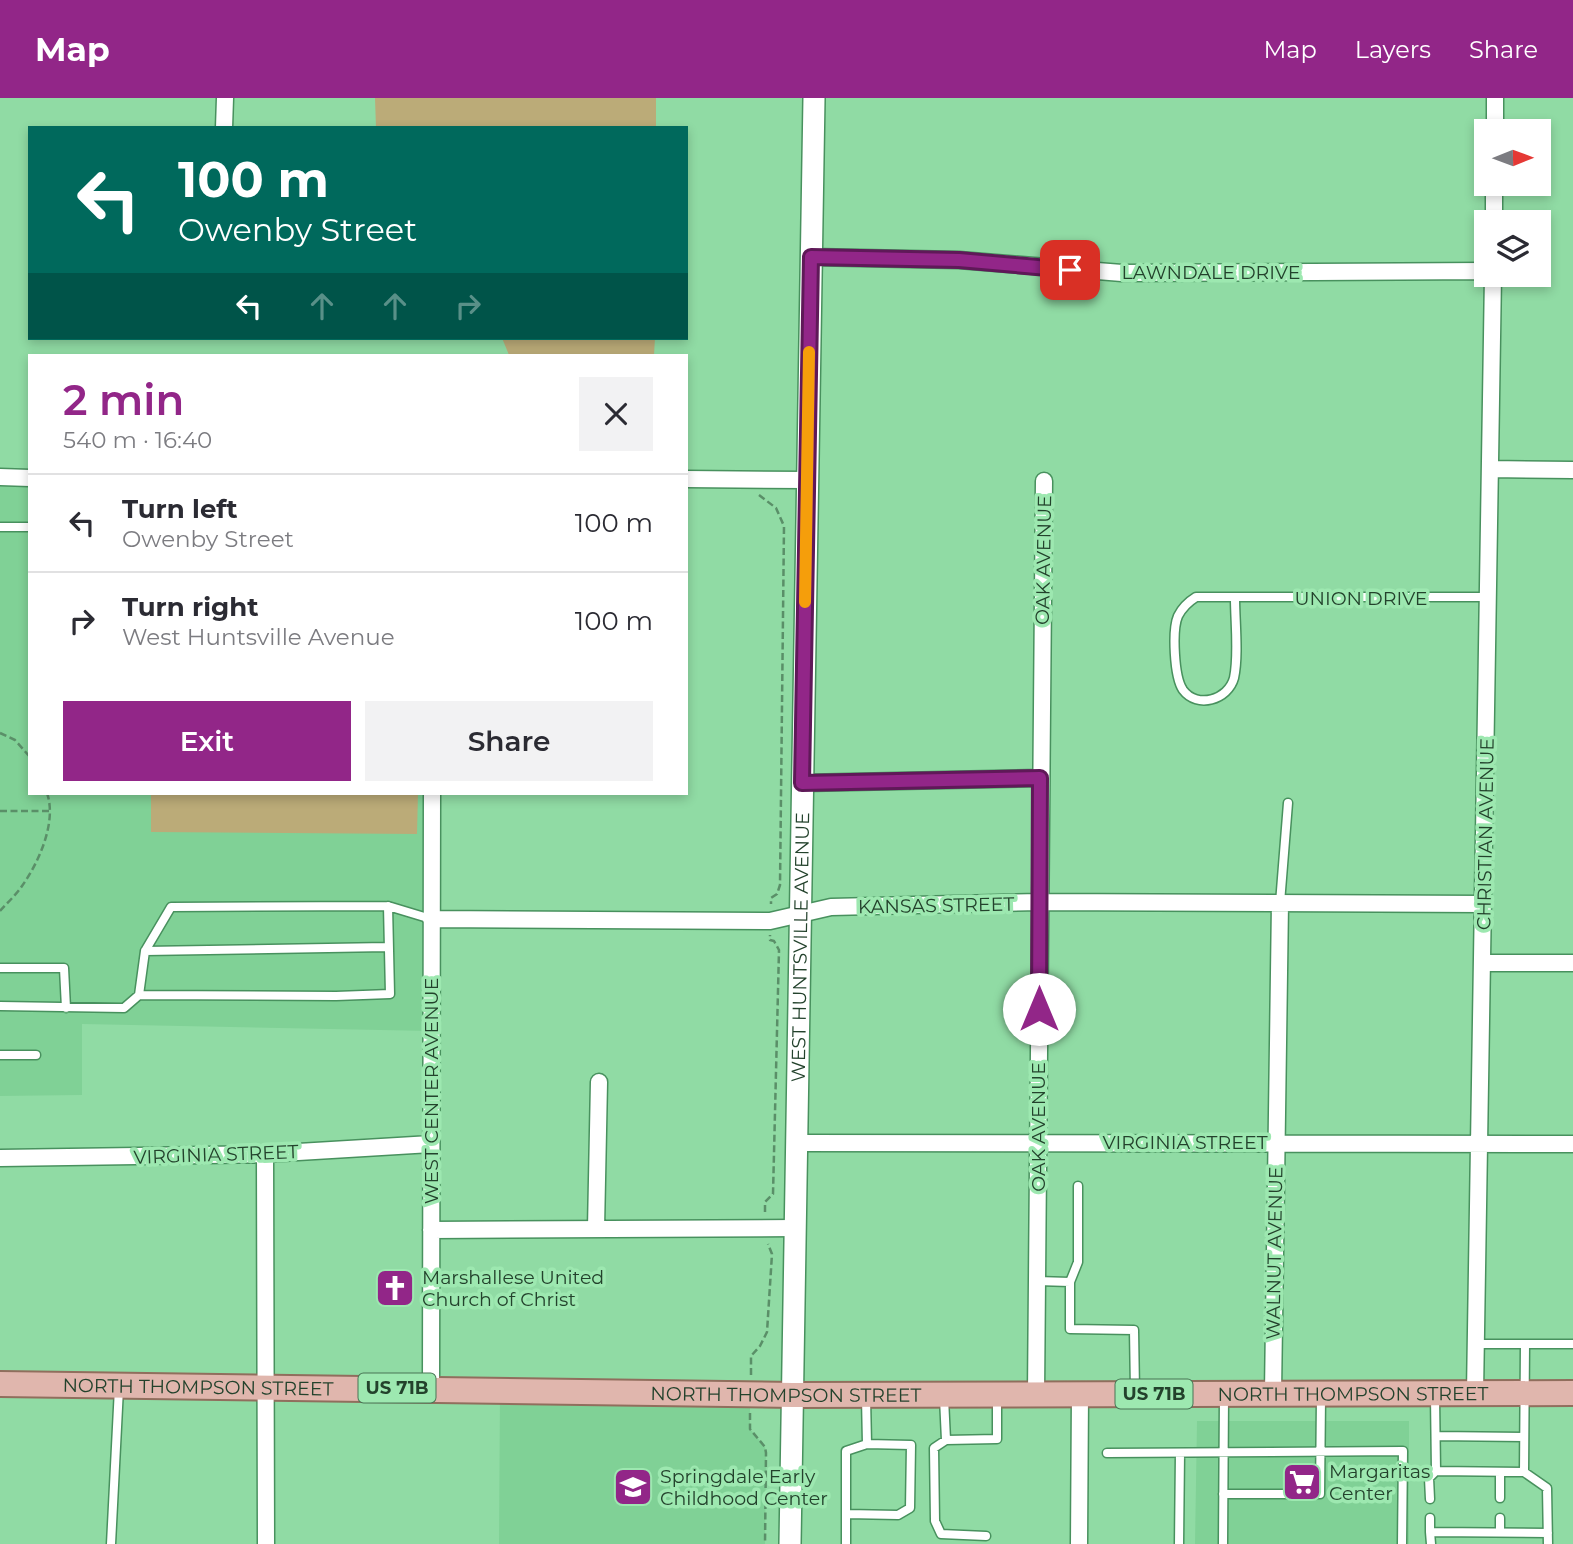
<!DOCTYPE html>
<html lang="en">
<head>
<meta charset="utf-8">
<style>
  :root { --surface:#fff; --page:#f2f2f3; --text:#2b2b33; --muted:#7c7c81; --line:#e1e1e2; --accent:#922688 }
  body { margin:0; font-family:Montserrat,sans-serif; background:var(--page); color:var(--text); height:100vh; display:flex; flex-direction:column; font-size:26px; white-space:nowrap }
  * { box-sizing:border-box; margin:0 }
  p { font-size:23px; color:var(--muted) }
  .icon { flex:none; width:38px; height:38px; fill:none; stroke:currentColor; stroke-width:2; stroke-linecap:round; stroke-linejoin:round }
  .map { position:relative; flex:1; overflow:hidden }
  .panel { position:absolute; left:28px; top:256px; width:660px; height:441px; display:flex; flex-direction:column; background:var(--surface); border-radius:0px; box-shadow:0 4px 10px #0003 }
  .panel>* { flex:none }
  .top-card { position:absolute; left:28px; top:28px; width:660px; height:214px; border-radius:0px; box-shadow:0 4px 10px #0003; background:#00695c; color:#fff; overflow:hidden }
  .needle { width:46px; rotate:89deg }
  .buttons { position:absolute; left:1474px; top:21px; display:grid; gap:14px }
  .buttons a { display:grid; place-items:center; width:77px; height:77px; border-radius:0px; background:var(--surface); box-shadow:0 4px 10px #0003; font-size:35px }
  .pin { position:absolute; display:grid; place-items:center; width:60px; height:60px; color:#fff; margin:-30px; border-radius:14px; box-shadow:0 4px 10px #0006 }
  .me { position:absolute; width:77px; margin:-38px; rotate:0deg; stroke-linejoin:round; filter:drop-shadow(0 0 5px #0008) }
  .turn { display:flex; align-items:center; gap:24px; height:147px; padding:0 35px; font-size:32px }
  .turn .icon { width:91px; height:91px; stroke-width:2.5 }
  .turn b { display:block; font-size:49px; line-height:60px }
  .lanes { display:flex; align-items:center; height:66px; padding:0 35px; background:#0003; justify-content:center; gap:35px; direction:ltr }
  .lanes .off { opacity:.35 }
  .round { display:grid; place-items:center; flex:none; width:74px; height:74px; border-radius:0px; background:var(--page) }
  .summary { display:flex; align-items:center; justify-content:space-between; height:119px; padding:0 35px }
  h1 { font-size:42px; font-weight:600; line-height:52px; color:var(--accent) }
  .button { display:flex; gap:14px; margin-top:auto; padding:14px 35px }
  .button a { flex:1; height:80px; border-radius:0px; background:var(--accent); color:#fff; font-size:28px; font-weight:600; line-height:80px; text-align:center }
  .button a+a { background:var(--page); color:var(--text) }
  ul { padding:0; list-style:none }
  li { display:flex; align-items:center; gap:21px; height:98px; padding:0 35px; border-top:2px solid var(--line) }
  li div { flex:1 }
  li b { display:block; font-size:26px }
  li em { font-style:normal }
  header { display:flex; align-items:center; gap:42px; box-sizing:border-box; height:98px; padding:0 35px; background:var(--accent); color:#fff }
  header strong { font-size:33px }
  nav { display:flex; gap:38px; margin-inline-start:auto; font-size:24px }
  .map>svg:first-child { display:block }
</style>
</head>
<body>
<header>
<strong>Map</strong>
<nav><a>Map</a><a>Layers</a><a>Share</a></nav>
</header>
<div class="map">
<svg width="1573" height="1446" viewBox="0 0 1573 1446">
  <rect width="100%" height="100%" fill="#90dba4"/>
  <path fill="#80d196" d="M 0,379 L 30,380 L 30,695 L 432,695 L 431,933 L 82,926 L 82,997 L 0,998 Z
    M 500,1292 L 750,1296 L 750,1331 L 765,1349 L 766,1355 L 765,1446 L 499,1446 Z
    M 1197,1323 L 1409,1323 L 1409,1446 L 1195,1446 Z"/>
  <path fill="#bbab78" d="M 375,0 L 656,0 L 656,30 L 376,30 Z
    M 502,240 L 655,240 L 654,257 L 509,257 Z
    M 151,695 L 418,695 L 417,736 L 151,734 Z"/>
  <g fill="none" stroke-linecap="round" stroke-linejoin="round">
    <g stroke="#48915e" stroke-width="11">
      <path id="service" d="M 0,429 L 30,429
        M 1235,500 C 1235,524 1239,557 1234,580 C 1228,602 1197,611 1183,592 C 1174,579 1172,532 1178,518 C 1182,510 1188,504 1196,499 L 1488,499
        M 1280,805 L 1288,705
        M 388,808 L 390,896 L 336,898 L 139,897 L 145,853 L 171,809 L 388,808 L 431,821
        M 145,853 L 387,849
        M 0,870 L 64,870 L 66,910
        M 0,908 L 124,910 L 139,897
        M 0,957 L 36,957
        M 1037,1183 L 1070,1184 L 1070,1231 L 1134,1232 L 1135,1293
        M 1070,1184 L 1078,1164 L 1078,1088
        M 1475,1246 L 1573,1246
        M 1435,1299 L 1436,1373 L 1524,1374 L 1525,1246
        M 944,1300 L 946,1342 L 997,1341 L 997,1299
        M 1436,1338 L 1524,1339
        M 946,1342 L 934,1350 L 935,1423 L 941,1436 L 986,1438
        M 1107,1355 L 1403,1353 L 1402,1446
        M 1500,1374 L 1500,1400
        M 1524,1374 L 1547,1390 L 1548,1446
        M 1223,1396 L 1320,1396 L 1321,1300
        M 1430,1401 L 1429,1380 L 1436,1373
        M 847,1416 L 898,1417 L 910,1410 L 911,1347 L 867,1346
        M 1430,1420 L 1430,1434
        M 1500,1420 L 1500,1434
        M 111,1446 L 119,1290
        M 846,1446 L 846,1353 L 867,1346 L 866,1300
        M 1179,1446 L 1180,1355
        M 1223,1446 L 1224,1298
        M 1431,1446 L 1430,1434 L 1548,1435"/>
    </g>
    <g stroke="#48915e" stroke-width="19">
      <path id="minor" d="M 224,30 L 225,0
        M 1495,33 L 1495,0
        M 1494,124 L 1494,86
        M 811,159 L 959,162 L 1122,175 L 1486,173
        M 1490,371 L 1573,372
        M 0,379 L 30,380
        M 686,381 L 806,382
        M 802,685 L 1040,680
        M 431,821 L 770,823 L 831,809 L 1039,804 L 1484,806
        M 1483,865 L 1573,865
        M 798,1045 L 1573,1046
        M 265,1056 L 266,1446
        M 0,1060 L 265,1056 L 431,1046
        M 596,1130 L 599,984
        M 431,1132 L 796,1130
        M 431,1291 L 432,695
        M 1273,1295 L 1280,805
        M 1475,1295 L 1493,177
        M 1036,1296 L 1044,383
        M 1079,1446 L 1080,1296"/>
    </g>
    <g stroke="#48915e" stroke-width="24">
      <g id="secondary">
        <path id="s1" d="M 790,1446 L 814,0"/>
      </g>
    </g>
    <g stroke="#906e5d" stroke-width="28">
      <g id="primary">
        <path id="s2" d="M 0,1286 L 793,1297 L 1573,1295"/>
      </g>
    </g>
    <path stroke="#5a8f68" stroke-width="2.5" stroke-dasharray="7 3.5" stroke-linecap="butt" d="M 759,397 L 776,410 L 784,428 L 780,787 L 777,796 L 771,800 L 771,806
      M 0,635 L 15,642 L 30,659
      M 0,713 L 50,713
      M 0,813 C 7,805 16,797 22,788 C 39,764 57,724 47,695
      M 765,1114 L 765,1104 L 773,1096 L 779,852 L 774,843 L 770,842 L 770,837
      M 751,1277 L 751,1258 L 760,1248 L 767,1234 L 772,1156 L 768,1146
      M 750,1315 L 750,1331 L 765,1349 L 766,1355 L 765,1446"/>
    <use href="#service" stroke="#fff" stroke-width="8"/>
    <use href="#minor" stroke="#fff" stroke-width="16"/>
    <use href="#secondary" stroke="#fff" stroke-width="21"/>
    <use href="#primary" stroke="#e0b6ad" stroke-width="24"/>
  </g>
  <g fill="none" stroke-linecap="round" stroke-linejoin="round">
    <g stroke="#5f1958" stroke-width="18">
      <path id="route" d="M 1039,911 L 1040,680 L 802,685 L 811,159 L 959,162 L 1070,172"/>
    </g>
    <use href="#route" stroke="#922688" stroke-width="12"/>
    <path stroke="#f59e0b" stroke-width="12" d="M 805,504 L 809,254"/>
  </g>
  <defs>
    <g id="church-square" transform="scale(2.0125)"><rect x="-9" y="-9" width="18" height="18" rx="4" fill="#922688" stroke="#9de8b0"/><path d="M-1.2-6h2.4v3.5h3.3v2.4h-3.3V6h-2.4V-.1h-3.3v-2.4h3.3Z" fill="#fff"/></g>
    <g id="supermarket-square" transform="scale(2.0125)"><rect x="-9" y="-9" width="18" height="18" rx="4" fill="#922688" stroke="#9de8b0"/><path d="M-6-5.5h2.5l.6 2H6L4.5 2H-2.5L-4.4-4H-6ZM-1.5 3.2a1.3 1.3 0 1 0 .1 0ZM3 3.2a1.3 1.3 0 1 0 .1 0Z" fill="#fff"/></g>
    <g id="school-square" transform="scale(2.0125)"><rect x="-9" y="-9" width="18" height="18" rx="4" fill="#922688" stroke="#9de8b0"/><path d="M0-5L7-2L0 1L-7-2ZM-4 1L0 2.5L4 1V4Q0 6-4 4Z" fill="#fff"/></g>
  </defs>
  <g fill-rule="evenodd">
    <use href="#church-square" x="395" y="1190"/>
    <use href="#supermarket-square" x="1302" y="1384"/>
    <use href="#school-square" x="633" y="1389"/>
  </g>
  <g text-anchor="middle" stroke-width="7" stroke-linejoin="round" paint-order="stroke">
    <g fill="#9de8b0" stroke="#487454" stroke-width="2">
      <rect x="358.5" y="1275.5" width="77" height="29" rx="5"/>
      <rect x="1115.5" y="1281.5" width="77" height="29" rx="5"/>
    </g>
    <g font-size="18" font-weight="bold" fill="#23422c">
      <text x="397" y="1296">US 71B</text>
      <text x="1154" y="1302">US 71B</text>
    </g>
    <g font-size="19" fill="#23422c" stroke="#9de8b0">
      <text x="1211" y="181">LAWNDALE DRIVE</text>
      <text transform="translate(1043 462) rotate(-89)" y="7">OAK AVENUE</text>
      <text x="1361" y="507">UNION DRIVE</text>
      <text transform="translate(1485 736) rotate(-89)" y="7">CHRISTIAN AVENUE</text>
      <text transform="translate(936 807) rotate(-1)" y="7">KANSAS STREET</text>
      <text dy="7" stroke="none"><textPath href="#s1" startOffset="597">WEST HUNTSVILLE AVENUE</textPath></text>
      <text transform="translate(431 993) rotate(-90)" y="7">WEST CENTER AVENUE</text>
      <text transform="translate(1038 1029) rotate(-90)" y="7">OAK AVENUE</text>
      <text x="1185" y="1051">VIRGINIA STREET</text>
      <text transform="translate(216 1056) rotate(-2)" y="7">VIRGINIA STREET</text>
      <text transform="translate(1274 1155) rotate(-89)" y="7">WALNUT AVENUE</text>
      <text dy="7" stroke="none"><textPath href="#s2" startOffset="198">NORTH THOMPSON STREET</textPath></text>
      <text dy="7" stroke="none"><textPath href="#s2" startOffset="786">NORTH THOMPSON STREET</textPath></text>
      <text dy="7" stroke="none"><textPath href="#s2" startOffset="1353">NORTH THOMPSON STREET</textPath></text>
    </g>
    <g font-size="19" fill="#23422c" stroke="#9de8b0" text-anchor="start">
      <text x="422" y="1186">Marshallese United<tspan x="422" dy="22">Church of Christ</tspan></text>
      <text x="1329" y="1380">Margaritas<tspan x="1329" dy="22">Center</tspan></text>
      <text x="660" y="1385">Springdale Early<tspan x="660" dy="22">Childhood Center</tspan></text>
    </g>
  </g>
</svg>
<div class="buttons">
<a><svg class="needle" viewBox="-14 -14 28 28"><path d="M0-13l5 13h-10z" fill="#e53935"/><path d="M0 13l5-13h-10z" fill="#7c7c81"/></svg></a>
<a><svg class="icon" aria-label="layers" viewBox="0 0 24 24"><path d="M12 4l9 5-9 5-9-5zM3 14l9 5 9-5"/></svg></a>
</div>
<div class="pin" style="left:1070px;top:172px;background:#d93025"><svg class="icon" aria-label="arrive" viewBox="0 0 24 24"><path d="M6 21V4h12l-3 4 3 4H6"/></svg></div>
<svg class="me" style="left:1039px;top:911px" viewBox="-20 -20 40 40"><circle r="19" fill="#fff"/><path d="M0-13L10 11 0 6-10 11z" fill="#922688"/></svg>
<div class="top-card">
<div class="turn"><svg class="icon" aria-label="left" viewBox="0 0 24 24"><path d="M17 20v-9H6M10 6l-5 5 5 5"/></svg><div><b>100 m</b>Owenby Street</div></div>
<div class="lanes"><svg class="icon" aria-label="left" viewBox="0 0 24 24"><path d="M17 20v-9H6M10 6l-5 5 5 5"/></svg><svg class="icon off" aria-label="ahead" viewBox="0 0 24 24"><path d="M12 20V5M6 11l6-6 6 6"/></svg><svg class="icon off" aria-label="ahead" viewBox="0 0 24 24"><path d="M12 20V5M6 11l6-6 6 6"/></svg><svg class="icon off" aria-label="right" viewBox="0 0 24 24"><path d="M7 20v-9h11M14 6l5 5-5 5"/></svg></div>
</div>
<section class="panel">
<div class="summary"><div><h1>2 min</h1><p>540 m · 16:40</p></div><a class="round"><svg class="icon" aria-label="close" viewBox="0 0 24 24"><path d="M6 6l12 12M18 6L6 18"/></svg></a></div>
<ul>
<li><svg class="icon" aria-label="left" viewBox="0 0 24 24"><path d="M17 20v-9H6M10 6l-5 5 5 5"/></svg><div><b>Turn left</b><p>Owenby Street</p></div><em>100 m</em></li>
<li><svg class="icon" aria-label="right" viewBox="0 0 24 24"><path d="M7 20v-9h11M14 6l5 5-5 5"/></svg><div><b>Turn right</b><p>West Huntsville Avenue</p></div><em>100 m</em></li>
</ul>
<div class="button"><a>Exit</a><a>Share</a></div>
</section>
</div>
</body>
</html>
